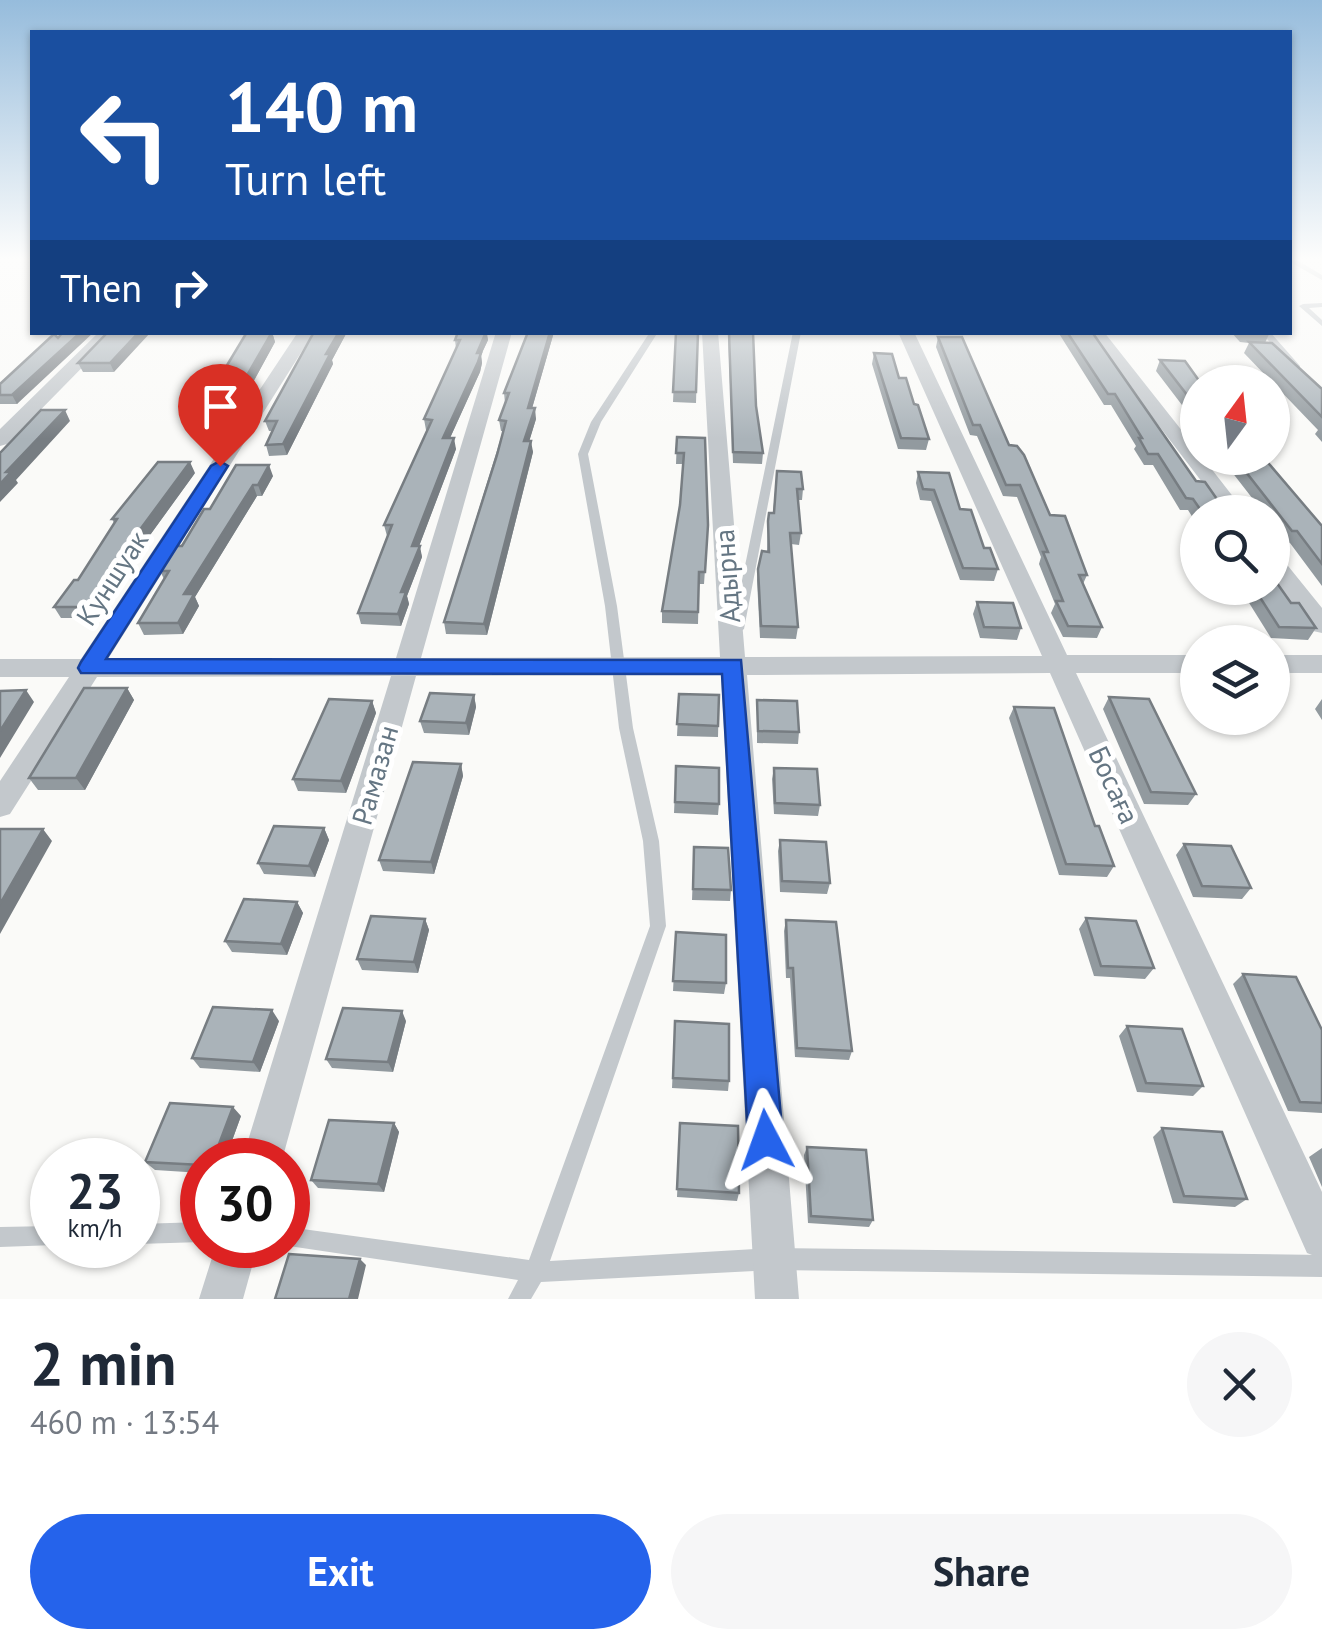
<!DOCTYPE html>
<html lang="en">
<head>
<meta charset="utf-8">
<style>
  :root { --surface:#fff; --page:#f6f6f7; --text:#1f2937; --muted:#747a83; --accent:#2563eb }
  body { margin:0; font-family:"PT Sans",sans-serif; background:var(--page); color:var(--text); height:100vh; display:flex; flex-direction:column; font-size:38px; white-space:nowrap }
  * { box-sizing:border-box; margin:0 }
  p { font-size:32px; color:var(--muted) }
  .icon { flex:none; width:55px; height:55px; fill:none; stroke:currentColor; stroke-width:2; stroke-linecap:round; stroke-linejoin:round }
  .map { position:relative; height:1299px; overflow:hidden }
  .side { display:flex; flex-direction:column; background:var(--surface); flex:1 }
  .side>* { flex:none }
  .hud { position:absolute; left:30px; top:30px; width:1262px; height:305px; border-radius:0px; box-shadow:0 2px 8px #0004; background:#1a4fa0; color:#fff; overflow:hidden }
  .needle { width:65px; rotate:15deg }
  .buttons { position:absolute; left:1180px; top:365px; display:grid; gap:20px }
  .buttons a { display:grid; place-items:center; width:110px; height:110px; border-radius:50%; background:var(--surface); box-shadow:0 2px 8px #0004; font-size:50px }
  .speed { position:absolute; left:30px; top:1138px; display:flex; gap:20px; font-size:50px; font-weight:700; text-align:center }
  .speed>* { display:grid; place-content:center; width:130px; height:130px; border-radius:50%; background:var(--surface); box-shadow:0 2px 8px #0004; line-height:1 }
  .speed small { font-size:25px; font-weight:400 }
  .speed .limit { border:15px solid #d22; background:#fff; color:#111 }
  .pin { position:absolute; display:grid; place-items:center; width:85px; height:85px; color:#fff; margin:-102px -42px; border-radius:50% 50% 50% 0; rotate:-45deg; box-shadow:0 0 10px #0007 }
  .pin .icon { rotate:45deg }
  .me { position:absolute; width:110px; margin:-55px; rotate:356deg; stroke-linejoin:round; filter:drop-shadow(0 0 8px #0008) }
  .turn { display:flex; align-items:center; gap:35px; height:210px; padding:0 30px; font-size:45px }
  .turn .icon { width:130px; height:130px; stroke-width:2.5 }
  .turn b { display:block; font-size:70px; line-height:85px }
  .then { display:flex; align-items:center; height:95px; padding:0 30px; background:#0003; gap:20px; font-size:38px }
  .round { display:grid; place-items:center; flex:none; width:105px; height:105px; border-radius:52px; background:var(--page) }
  .overview { display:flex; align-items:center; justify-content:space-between; height:170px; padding:0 30px }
  h1 { font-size:60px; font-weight:700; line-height:75px }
  .cta { display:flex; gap:20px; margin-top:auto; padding:20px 30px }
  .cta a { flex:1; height:115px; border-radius:60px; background:var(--accent); color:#fff; font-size:40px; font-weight:700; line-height:115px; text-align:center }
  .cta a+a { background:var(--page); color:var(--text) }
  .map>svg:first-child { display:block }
</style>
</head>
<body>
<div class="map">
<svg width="1322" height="1299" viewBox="0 0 1322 1299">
  <rect width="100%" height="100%" fill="#fafaf8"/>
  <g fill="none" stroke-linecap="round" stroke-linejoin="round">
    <path fill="#c3c8cc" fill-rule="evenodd" d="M 1290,257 L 1322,257 L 1322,259 L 1295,259 L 1322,275 L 1322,280 L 1290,262 Z
      M 1322,303 L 1322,307 L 1309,308 L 1322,320 L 1322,326 L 1299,306 L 1303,304 Z
      M 650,332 L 658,332 L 601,422 L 588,454 L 617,606 L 633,728 L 659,841 L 666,926 L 550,1261 L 774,1248 L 1322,1255 L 1322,1277 L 774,1270 L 541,1282 L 531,1299 L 508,1299 L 518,1280 L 282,1245 L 288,1245 L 288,1227 L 529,1260 L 650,926 L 643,841 L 619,728 L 605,606 L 578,454 L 591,422 Z
      M 793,332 L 801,332 L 744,629 L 738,633 L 732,629 Z
      M 1261,332 L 1270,332 L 1300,366 L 1300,370 L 1294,370 Z
      M 202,1222 L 202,1242 L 138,1244 L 138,1224 Z
      M 52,1226 L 52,1245 L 55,1245 L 0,1247 L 0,1227 Z"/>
    <path fill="#c3c8cc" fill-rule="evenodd" d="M 99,332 L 117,332 L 7,444 L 0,446 L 0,429 Z
      M 298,332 L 314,332 L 108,659 L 396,658 L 496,332 L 512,332 L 421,658 L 720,657 L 702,332 L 718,332 L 745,657 L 1042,656 L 898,332 L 914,332 L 1067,655 L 1198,655 L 1198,673 L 1076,673 L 1322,1192 L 1322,1259 L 1307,1253 L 1050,673 L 747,675 L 799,1299 L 755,1299 L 721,675 L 416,676 L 282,1160 L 242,1160 L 391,676 L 97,677 L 10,814 L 0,817 L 0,781 L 69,677 L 0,677 L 0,659 L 81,659 Z
      M 1087,332 L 1104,332 L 1198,451 L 1198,458 L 1203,458 L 1245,512 L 1225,512 Z
      M 1272,554 L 1280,556 L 1322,608 L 1322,633 L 1313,631 L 1272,577 Z
      M 1272,655 L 1322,655 L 1322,673 L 1272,673 Z
      M 216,1245 L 258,1245 L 243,1299 L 199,1299 Z"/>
  </g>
  <path fill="#929a9f" d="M 108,332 L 114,372 L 83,372 L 78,363 Z
    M 272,332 L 275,342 L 227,430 L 198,431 L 194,420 Z
    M 314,332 L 347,332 L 332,360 L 333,364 L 287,455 L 269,456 L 266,445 L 272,431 L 269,431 L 265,421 Z
    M 458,332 L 487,332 L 488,340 L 481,355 L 482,363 L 480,372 L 450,438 L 456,449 L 419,546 L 422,557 L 407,596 L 409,604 L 401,626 L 361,624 L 358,613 L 387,536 L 384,525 L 428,430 L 426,430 L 424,419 L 456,349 L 455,340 Z
    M 528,332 L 554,332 L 532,408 L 536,419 L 529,441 L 533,452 L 487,635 L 446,634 L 444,622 L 503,431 L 501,431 L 499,420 L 505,403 L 504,393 Z
    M 676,332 L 698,332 L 696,403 L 673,402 Z
    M 725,332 L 753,332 L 756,406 L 763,453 L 762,464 L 733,463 L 728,334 Z
    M 1058,332 L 1092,332 L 1196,481 L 1226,512 L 1229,512 L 1198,512 L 1198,526 L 1188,510 L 1180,510 L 1153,465 L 1144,465 L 1134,449 L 1136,446 L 1111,405 L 1104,405 Z
    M 1231,332 L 1270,332 L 1265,343 L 1322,389 L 1322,442 L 1315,434 L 1318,430 L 1244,353 L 1249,343 L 1240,342 Z
    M 938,337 L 1009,445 L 1087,575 L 1083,584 L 1102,627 L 1097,638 L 1063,637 L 1051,613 L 1055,604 L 1039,564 L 1041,557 L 1017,497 L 1003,496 L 977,436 L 970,435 L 936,347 Z
    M 58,338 L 17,404 L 0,404 L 0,384 Z
    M 874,353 L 899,378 L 914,404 L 929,439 L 926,450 L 898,449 L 872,364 Z
    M 1160,360 L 1198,382 L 1198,426 L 1156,371 Z
    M 677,437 L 708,525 L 704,584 L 699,584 L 698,624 L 662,623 L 662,611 L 680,505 L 683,464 L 676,464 Z
    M 1221,458 L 1264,458 L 1322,526 L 1322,586 L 1290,543 L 1285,542 L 1272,526 L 1272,512 L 1263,512 Z
    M 236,465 L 273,476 L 262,496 L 257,496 L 195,597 L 199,606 L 183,634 L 144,635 L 138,623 L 164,579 L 160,571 L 210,509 Z
    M 777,471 L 803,489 L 802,500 L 798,500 L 801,533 L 799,545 L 791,544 L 798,627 L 796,639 L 760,638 L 757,580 L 758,569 L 767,552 L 768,521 L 773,513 Z
    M 918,472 L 960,509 L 998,569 L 994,581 L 960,580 L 931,501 L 920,500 L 916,483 Z
    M 195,473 L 145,542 L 100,618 L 61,618 L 54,607 L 78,580 L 114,523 L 112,519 Z
    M 1231,588 L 1272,588 L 1316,628 L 1308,640 L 1271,638 L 1241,590 L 1232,590 Z
    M 977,602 L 1021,628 L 1017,640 L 980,638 L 973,614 Z
    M 127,688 L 134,700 L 85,790 L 38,790 L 29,778 Z
    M 679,694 L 719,695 L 718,737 L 677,736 Z
    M 474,695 L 476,707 L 469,735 L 424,733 L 420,721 Z
    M 1109,697 L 1196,794 L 1188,805 L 1144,804 L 1103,709 Z
    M 1322,699 L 1322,720 L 1315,709 Z
    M 757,700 L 799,732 L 798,744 L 757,743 Z
    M 372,701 L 376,713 L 346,793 L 298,791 L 293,779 Z
    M 1014,707 L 1095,826 L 1114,866 L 1107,877 L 1059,875 L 1009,718 Z
    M 461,764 L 463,776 L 434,874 L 383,871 L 379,860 Z
    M 676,766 L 719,804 L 718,815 L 674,813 Z
    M 774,768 L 820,805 L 818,816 L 774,814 L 772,779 Z
    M 324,828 L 329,840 L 315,877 L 264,874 L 258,863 Z
    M 780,840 L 830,883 L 827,894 L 780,892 L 778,851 Z
    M 1184,844 L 1251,888 L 1242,899 L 1193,897 L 1176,855 Z
    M 694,847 L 731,890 L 730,901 L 692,900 Z
    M 297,902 L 303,913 L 287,955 L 232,952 L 225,941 Z
    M 1086,918 L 1154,968 L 1145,979 L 1094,976 L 1079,929 Z
    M 425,919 L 429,930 L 418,973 L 362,970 L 357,959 Z
    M 786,920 L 852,1051 L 849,1060 L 795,1057 L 790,978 L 786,978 L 784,931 Z
    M 676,932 L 726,983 L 724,994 L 673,991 Z
    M 1243,974 L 1322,1030 L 1322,1113 L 1288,1111 L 1233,984 Z
    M 279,1021 L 260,1072 L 200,1068 L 192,1058 Z
    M 406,1021 L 393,1072 L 332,1068 L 326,1059 Z
    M 675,1021 L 729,1081 L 728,1091 L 672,1088 Z
    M 1127,1026 L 1203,1086 L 1193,1096 L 1137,1092 L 1119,1036 Z
    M 241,1116 L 225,1160 L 202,1160 L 202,1173 L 155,1170 L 145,1162 Z
    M 394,1123 L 399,1132 L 384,1192 L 318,1188 L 311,1180 Z
    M 680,1123 L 739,1193 L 737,1201 L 677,1197 Z
    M 1162,1128 L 1247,1199 L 1235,1207 L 1173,1203 L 1153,1137 Z
    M 807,1147 L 873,1220 L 869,1227 L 808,1223 L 804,1155 Z
    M 1322,1148 L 1322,1187 L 1309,1157 Z"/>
  <path fill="#777d82" d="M 81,332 L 94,332 L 17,404 L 12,395 Z
    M 139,332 L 151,332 L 114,372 L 110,363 Z
    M 272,332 L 275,342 L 227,430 L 222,419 Z
    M 339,332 L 347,332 L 332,360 L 333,364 L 287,455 L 283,444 L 326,354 Z
    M 486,332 L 488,340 L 481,355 L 482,363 L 480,372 L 445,449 L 443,438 Z
    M 550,332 L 554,332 L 529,419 L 528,408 Z
    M 535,408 L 536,419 L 526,452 L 524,441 Z
    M 65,410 L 70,421 L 16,480 L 18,483 L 0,502 L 0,484 L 6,472 Z
    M 454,438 L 456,449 L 415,557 L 412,546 Z
    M 531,441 L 533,452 L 487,635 L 484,624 Z
    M 190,462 L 195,473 L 145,542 L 100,618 L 94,607 L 139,531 Z
    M 269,465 L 273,476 L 262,496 L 258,485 Z
    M 253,485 L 257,496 L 195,597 L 199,606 L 183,634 L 178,623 L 184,594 Z
    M 420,546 L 422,557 L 407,596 L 409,604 L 401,626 L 398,614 L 401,592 Z
    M 127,688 L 134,700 L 85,790 L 76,778 Z
    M 26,690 L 34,702 L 0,758 L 0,731 Z
    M 474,695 L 476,707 L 469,735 L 466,723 Z
    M 372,701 L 376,713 L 346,793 L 341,781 Z
    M 461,764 L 463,776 L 434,874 L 431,862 Z
    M 324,828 L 329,840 L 315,877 L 309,866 Z
    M 43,829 L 52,841 L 0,934 L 0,904 Z
    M 297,902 L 303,913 L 287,955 L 281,944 Z
    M 425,919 L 429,930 L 418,973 L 414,962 Z
    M 272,1010 L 279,1021 L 260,1072 L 253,1062 Z
    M 402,1011 L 406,1021 L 393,1072 L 388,1062 Z
    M 233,1107 L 241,1116 L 225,1160 L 213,1160 Z
    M 394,1123 L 399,1132 L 384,1192 L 378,1184 Z
    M 360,1259 L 366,1265 L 358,1299 L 349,1299 Z"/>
  <path fill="#aab3b9" stroke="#777d82" stroke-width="2.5" d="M 63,332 L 81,332 L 12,395 L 0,395 L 0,384 L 54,334 L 58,338 Z
    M 108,332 L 139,332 L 110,363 L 78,363 Z
    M 247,332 L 272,332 L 222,419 L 194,420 Z
    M 314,332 L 339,332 L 326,354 L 330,354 L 283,444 L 266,445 L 277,421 L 265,421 Z
    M 458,332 L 486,332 L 477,353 L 481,353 L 478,362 L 443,438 L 454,438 L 412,546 L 420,546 L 401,592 L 406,592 L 398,614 L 358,613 L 392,525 L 384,525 L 432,420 L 424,419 L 460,340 L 455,340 Z
    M 528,332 L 550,332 L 528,408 L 535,408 L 524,441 L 531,441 L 484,624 L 444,622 L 497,455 L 506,421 L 499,420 L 509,393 L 504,393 Z
    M 676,332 L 698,332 L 696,392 L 673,392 Z
    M 729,332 L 753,332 L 756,406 L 763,453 L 733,452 Z
    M 1067,332 L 1092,332 L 1196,481 L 1205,482 L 1226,512 L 1229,512 L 1202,512 L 1193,499 L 1186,498 L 1158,454 L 1148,454 L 1139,438 L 1142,438 L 1115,394 L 1108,394 Z
    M 938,337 L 962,337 L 1009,445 L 1017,446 L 1024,455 L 1050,515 L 1065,516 L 1087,575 L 1079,575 L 1102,627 L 1068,626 L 1056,601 L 1063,601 L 1043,552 L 1048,552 L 1020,485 L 1006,485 L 980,425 L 973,425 Z
    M 1249,342 L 1272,343 L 1322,389 L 1322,417 Z
    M 874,353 L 892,354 L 899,378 L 906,378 L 914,404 L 918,405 L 929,439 L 901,438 Z
    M 1160,360 L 1185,361 L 1200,382 L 1198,382 L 1198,409 Z
    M 41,410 L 65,410 L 6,472 L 11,472 L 0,484 L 0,453 Z
    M 677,437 L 705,438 L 708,525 L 705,572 L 699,572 L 698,612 L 662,611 L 680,505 L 684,453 L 676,453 Z
    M 1235,458 L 1264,458 L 1322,526 L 1322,564 L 1297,531 L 1292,531 Z
    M 158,462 L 190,462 L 139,531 L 94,607 L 54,607 L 74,580 L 78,580 L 117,519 L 112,519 Z
    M 236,465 L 269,465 L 258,485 L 253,485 L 184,594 L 194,594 L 178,623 L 138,623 L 169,571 L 160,571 L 176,546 L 182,546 L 204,509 L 210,509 Z
    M 777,471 L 801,472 L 803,489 L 797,489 L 801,533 L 790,533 L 798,627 L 761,626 L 758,569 L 762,551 L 769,552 L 768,521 L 769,513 L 774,513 Z
    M 918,472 L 949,473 L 960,509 L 971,510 L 984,548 L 990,548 L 998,569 L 963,568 L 934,490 L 923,489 Z
    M 1272,576 L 1291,603 L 1299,603 L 1316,628 L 1279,627 L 1254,588 L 1272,588 Z
    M 977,602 L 1013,603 L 1021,628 L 984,627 Z
    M 84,688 L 127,688 L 76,778 L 29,778 Z
    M 26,690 L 0,731 L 0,691 Z
    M 430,693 L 474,695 L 466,723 L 420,721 Z
    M 679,694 L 719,695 L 718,726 L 677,724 Z
    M 1109,697 L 1149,699 L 1196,794 L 1151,792 Z
    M 329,699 L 372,701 L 341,781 L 293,779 Z
    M 757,700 L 797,701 L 799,732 L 758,731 Z
    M 1014,707 L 1054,708 L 1095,826 L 1099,826 L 1114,866 L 1066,864 Z
    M 413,762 L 461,764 L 431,862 L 379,860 Z
    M 676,766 L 719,768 L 719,804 L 675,802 Z
    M 774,768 L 817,769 L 820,805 L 775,803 Z
    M 274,826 L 324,828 L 309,866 L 258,863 Z
    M 0,829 L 43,829 L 0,904 Z
    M 780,840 L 826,842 L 830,883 L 782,881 Z
    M 1184,844 L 1231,846 L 1251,888 L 1202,886 Z
    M 694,847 L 728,848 L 731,890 L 693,889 Z
    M 244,899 L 297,902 L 281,944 L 225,941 Z
    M 371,916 L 425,919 L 414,962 L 357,959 Z
    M 1086,918 L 1136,921 L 1154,968 L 1101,966 Z
    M 786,920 L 836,922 L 852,1051 L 797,1048 L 793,968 L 788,968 Z
    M 676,932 L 726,935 L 726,983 L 673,981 Z
    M 1243,974 L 1296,977 L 1322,1030 L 1322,1103 L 1300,1102 Z
    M 213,1007 L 272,1010 L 253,1062 L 192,1058 Z
    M 343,1008 L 402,1011 L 388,1062 L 326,1059 Z
    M 675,1021 L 729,1024 L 729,1081 L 673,1078 Z
    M 1127,1026 L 1182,1029 L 1203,1086 L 1146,1083 Z
    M 170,1103 L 233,1107 L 213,1160 L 202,1160 L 202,1165 L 145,1162 Z
    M 329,1120 L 394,1123 L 378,1184 L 311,1180 Z
    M 680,1123 L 738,1126 L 739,1193 L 677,1189 Z
    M 1162,1128 L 1222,1132 L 1247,1199 L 1184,1196 Z
    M 807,1147 L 866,1150 L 873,1220 L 811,1216 Z
    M 289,1254 L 360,1259 L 349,1299 L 275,1299 Z"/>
  <linearGradient id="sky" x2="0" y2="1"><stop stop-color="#96bcdc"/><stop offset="0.59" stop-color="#fdfdfc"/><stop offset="1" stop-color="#fdfdfc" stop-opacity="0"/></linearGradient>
  <rect width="1322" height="439" fill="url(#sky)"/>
  <path fill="#2563eb" stroke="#184099" stroke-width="2.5" d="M 220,461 L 228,466 L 106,659 L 741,660 L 783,1140 L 778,1153 L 766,1158 L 753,1153 L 748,1140 L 722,674 L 81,673 L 78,668 L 81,662 L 211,466 Z"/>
  <g text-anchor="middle" stroke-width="10" stroke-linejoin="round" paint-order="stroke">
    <g font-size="28" fill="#657683" stroke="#fff">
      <text transform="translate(727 576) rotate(-94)" y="10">Адырна</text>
      <text transform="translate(112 578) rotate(-57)" y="10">Куншуак</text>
      <text transform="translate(375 775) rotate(-74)" y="10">Рамазан</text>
      <text transform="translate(1114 785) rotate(65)" y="10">Босаға</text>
    </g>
  </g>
</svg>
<div class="buttons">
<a><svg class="needle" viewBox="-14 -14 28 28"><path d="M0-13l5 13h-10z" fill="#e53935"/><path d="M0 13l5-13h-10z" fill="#747a83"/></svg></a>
<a><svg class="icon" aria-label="search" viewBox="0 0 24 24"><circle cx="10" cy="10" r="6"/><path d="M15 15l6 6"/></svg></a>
<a><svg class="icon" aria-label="layers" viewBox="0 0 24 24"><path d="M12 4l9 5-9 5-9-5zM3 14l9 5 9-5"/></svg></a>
</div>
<div class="speed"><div>23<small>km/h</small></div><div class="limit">30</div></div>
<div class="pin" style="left:220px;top:466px;background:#d93025"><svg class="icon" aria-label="arrive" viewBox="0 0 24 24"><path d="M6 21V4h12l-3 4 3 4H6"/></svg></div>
<svg class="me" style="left:766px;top:1140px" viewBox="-20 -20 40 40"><path d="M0-17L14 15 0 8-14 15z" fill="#2563eb" stroke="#fff" stroke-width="4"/></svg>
<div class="hud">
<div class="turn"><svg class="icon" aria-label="left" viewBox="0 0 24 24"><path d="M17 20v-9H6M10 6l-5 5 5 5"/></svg><div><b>140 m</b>Turn left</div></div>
<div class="then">Then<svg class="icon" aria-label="right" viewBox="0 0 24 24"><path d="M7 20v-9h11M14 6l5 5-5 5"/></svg></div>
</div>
</div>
<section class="side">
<div class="overview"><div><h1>2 min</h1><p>460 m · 13:54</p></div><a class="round"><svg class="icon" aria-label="close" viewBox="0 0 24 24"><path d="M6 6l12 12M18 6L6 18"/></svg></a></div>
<div class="cta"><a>Exit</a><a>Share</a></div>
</section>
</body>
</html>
